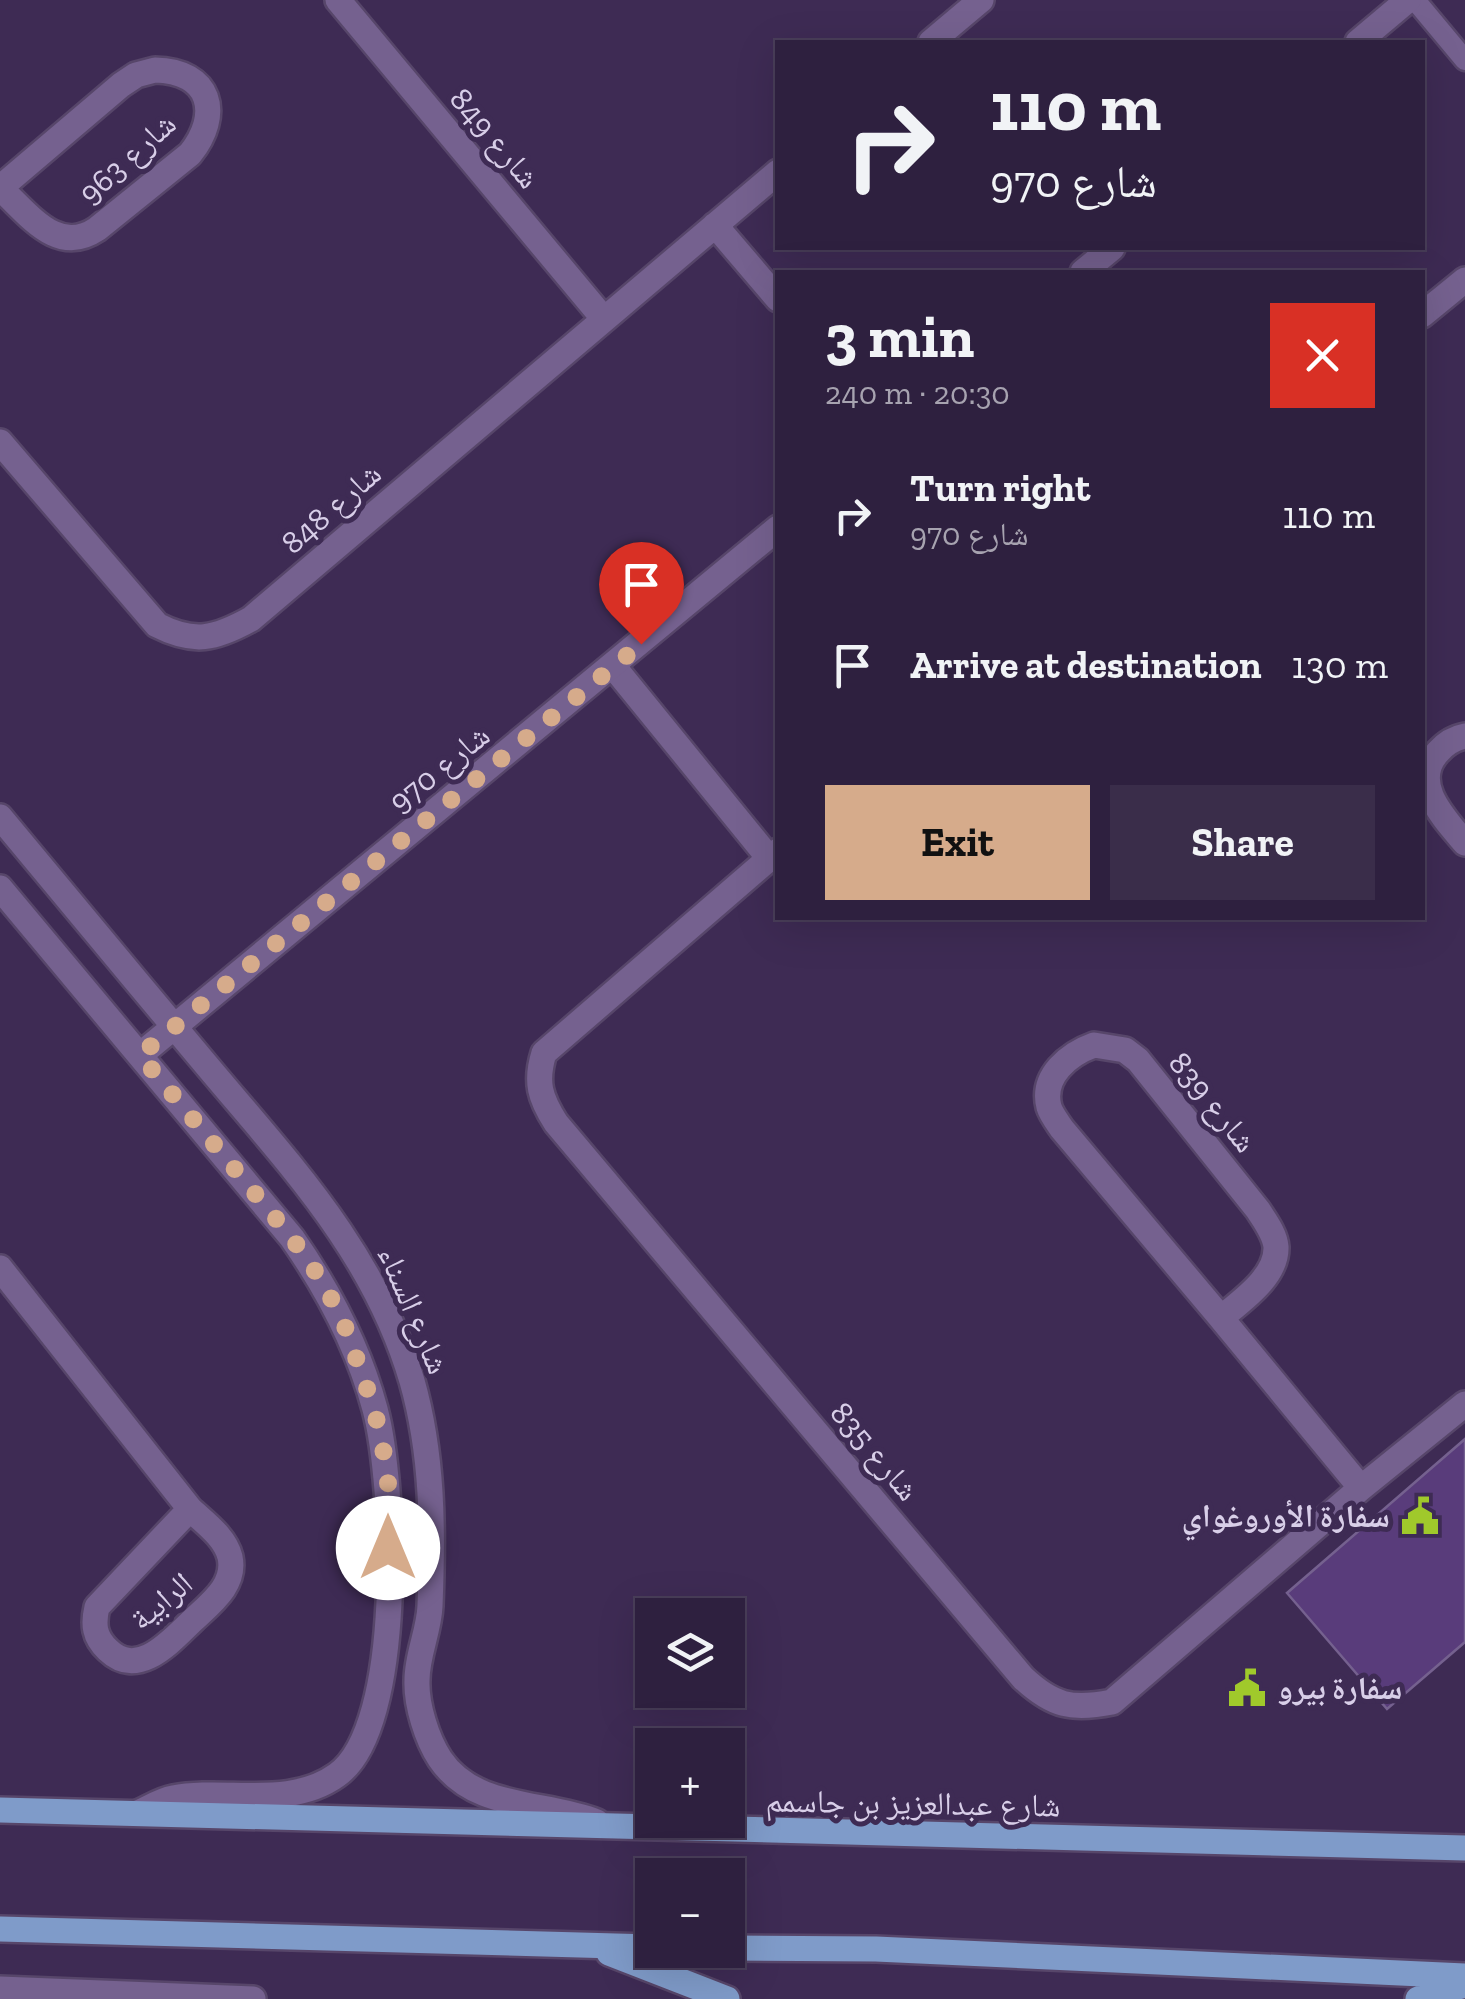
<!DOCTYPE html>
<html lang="en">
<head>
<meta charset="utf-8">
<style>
  :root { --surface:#2e203f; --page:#3a2d4a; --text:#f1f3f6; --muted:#a7a3b0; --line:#493e59; --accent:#d6ab8b }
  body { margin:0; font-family:"Zilla Slab","Noto Naskh Arabic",serif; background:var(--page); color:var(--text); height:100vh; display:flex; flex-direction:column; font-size:38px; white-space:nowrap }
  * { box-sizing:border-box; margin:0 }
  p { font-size:32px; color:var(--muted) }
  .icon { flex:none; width:55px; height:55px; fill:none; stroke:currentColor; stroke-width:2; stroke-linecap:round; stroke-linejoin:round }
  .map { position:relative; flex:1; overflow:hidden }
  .sheet { position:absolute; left:775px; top:270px; width:650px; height:650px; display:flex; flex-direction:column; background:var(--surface); border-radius:0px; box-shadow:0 10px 40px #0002,0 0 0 2px var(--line) }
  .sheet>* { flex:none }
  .top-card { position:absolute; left:775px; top:40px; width:650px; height:210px; border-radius:0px; box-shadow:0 10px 40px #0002,0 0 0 2px var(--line); background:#2e203f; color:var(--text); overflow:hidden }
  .tools { position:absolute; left:635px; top:1598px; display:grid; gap:20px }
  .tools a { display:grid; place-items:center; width:110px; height:110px; border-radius:0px; background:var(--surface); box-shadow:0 10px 40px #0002,0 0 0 2px var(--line); font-size:50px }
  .pin { position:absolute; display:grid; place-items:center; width:85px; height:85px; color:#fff; margin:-102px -42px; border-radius:50% 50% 50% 0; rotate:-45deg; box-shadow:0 0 10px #0007 }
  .pin .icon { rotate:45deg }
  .me { position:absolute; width:110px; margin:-55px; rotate:0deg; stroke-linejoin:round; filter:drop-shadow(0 0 8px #0008) }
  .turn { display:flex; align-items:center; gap:35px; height:210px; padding:0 50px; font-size:45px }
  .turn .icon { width:130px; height:130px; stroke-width:2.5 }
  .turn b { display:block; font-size:70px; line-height:85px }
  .round { display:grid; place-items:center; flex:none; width:105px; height:105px; border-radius:0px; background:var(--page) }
  .summary { display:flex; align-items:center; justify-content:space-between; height:170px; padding:0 50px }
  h1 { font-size:60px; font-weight:700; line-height:75px }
  .action { display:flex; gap:20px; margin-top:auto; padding:20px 50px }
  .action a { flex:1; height:115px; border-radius:0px; background:var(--accent); color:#111; font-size:40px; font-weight:700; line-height:115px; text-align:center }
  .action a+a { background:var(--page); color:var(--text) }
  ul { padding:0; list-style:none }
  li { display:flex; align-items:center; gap:30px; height:150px; padding:0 50px }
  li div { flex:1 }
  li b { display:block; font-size:38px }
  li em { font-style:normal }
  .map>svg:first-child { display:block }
</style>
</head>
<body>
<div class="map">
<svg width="1465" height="1999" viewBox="0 0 1465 1999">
  <rect width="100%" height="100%" fill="#3e2b54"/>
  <path fill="#593c7b" stroke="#75618f" stroke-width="2.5" d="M 1465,1439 L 1465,1642 L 1387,1709 L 1287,1593 Z"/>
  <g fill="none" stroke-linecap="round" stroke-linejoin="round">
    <g stroke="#57466a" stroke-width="25">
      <path id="service" d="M 1415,0 L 1465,60"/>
    </g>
    <g stroke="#57466a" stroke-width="30">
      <path id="minor" d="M 338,0 L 603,318
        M 931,42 L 981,0
        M 155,70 C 211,71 222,114 190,154 L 97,229 C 57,256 29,214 0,188 L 121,85 L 136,75 Z
        M 715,225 L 778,299
        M 1422,315 L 1465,280
        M 0,442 L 157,625 C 194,644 215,639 251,619 L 778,172
        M 613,666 L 769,858
        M 1465,736 C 1454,738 1445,744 1438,752 C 1409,783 1445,819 1465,843
        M 778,851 L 544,1053 C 535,1082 540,1098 556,1123 L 1023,1678 C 1053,1706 1072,1710 1112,1702 L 1361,1488 L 1465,1404
        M 1094,1045 L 1125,1050 L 1138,1060 L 1258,1210 C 1265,1221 1275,1234 1276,1247 C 1277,1277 1241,1301 1221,1318 L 1062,1129 C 1058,1123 1051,1114 1049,1107 C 1041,1076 1069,1054 1094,1045 Z
        M 0,1268 L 190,1509 C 205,1523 225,1537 230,1557 C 236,1585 211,1603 192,1621 C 170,1642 138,1679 108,1650 C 94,1637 93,1624 97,1607 L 190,1509
        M 1221,1318 L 1361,1488
        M 0,1989 L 253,1999"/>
    </g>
    <g stroke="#57466a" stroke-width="30">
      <path id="tertiary" d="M 1358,42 L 1408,0
        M 1083,272 L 1112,248
        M 0,817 C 68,899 135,980 203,1061 C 288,1163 374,1251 412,1381 C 433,1455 433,1530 430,1606 C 429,1631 417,1655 417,1680 C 416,1705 427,1739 440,1759 C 475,1811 545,1801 597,1822
        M 0,888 L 292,1238 C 329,1291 358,1346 375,1409 C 395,1484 405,1727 337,1775 C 290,1809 226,1788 173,1798 C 161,1800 149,1808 138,1813
        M 140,1055 L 778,528"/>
    </g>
    <g stroke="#57466a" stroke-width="30">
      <path id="primary" d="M 0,1810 L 1465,1848
        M 0,1929 L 652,1947
        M 728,1948 L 876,1949 L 1465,1976
        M 609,1953 L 727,1999
        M 1418,1999 L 1465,1985"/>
    </g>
    <use href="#service" stroke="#75618f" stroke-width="20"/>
    <use href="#minor" stroke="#75618f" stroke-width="25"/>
    <use href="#tertiary" stroke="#75618f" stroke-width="25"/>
    <use href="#primary" stroke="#7f9bc9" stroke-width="25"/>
  </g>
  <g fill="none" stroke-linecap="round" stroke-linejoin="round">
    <path stroke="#d6ab8b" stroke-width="18" stroke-dasharray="0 32.4" d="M 388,1548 L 388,1472 L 374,1408 L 343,1321 L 322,1281 L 292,1238 L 140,1055 L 641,644"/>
  </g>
  <defs>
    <g id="civic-bare" transform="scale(3)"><path d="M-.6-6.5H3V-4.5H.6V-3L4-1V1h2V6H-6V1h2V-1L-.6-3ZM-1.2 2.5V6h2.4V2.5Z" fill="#a0c92b" stroke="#3e2b54" stroke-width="2.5" paint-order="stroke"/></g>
  </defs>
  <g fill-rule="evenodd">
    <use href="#civic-bare" x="1420" y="1516"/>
    <use href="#civic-bare" x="1247" y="1688"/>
  </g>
  <g text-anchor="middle" stroke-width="10" stroke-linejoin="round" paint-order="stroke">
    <g font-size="32" fill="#d8cee8" stroke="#3e2b54">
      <text transform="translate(495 138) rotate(50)" y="11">شارع 849</text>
      <text transform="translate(127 158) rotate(-42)" y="11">شارع 963</text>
      <text transform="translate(331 508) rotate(-41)" y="11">شارع 848</text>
      <text transform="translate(439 768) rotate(-39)" y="11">شارع 970</text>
      <text transform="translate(1213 1102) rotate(51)" y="11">شارع 839</text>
      <text transform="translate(414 1310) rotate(67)" y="11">شارع السناء</text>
      <text transform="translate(875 1451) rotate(50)" y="11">شارع 835</text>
      <text transform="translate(161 1601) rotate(-40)" y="11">الرابية</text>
      <text transform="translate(913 1803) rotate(1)" y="11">شارع عبدالعزيز بن جاسمم</text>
    </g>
    <g font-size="32" font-weight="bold" fill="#d8cee8" stroke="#3e2b54" text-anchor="end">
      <text x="1390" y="1527">سفارة الأوروغواي</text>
      <text x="1277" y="1699" text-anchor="start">سفارة بيرو</text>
    </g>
  </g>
</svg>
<div class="tools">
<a><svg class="icon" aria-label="layers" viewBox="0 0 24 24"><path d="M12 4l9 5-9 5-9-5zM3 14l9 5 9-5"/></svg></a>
<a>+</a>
<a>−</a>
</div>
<div class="pin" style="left:641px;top:644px;background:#d93025"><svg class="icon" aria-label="arrive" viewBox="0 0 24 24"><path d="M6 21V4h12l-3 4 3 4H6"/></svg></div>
<svg class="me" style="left:388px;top:1548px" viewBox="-20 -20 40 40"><circle r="19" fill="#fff"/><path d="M0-13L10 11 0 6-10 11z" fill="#d6ab8b"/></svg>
<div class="top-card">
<div class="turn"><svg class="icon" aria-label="right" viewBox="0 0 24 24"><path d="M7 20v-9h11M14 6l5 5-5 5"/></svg><div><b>110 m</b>شارع 970</div></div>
</div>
<section class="sheet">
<div class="summary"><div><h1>3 min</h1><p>240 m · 20:30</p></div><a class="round" style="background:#d93025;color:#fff"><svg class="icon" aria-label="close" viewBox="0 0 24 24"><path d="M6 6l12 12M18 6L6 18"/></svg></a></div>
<ul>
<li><svg class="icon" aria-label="right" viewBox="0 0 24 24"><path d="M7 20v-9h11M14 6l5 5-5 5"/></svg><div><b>Turn right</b><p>شارع 970</p></div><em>110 m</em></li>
<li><svg class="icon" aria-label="arrive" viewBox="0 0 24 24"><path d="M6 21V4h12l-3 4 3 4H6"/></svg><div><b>Arrive at destination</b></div><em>130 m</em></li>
</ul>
<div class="action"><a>Exit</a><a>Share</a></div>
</section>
</div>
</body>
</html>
